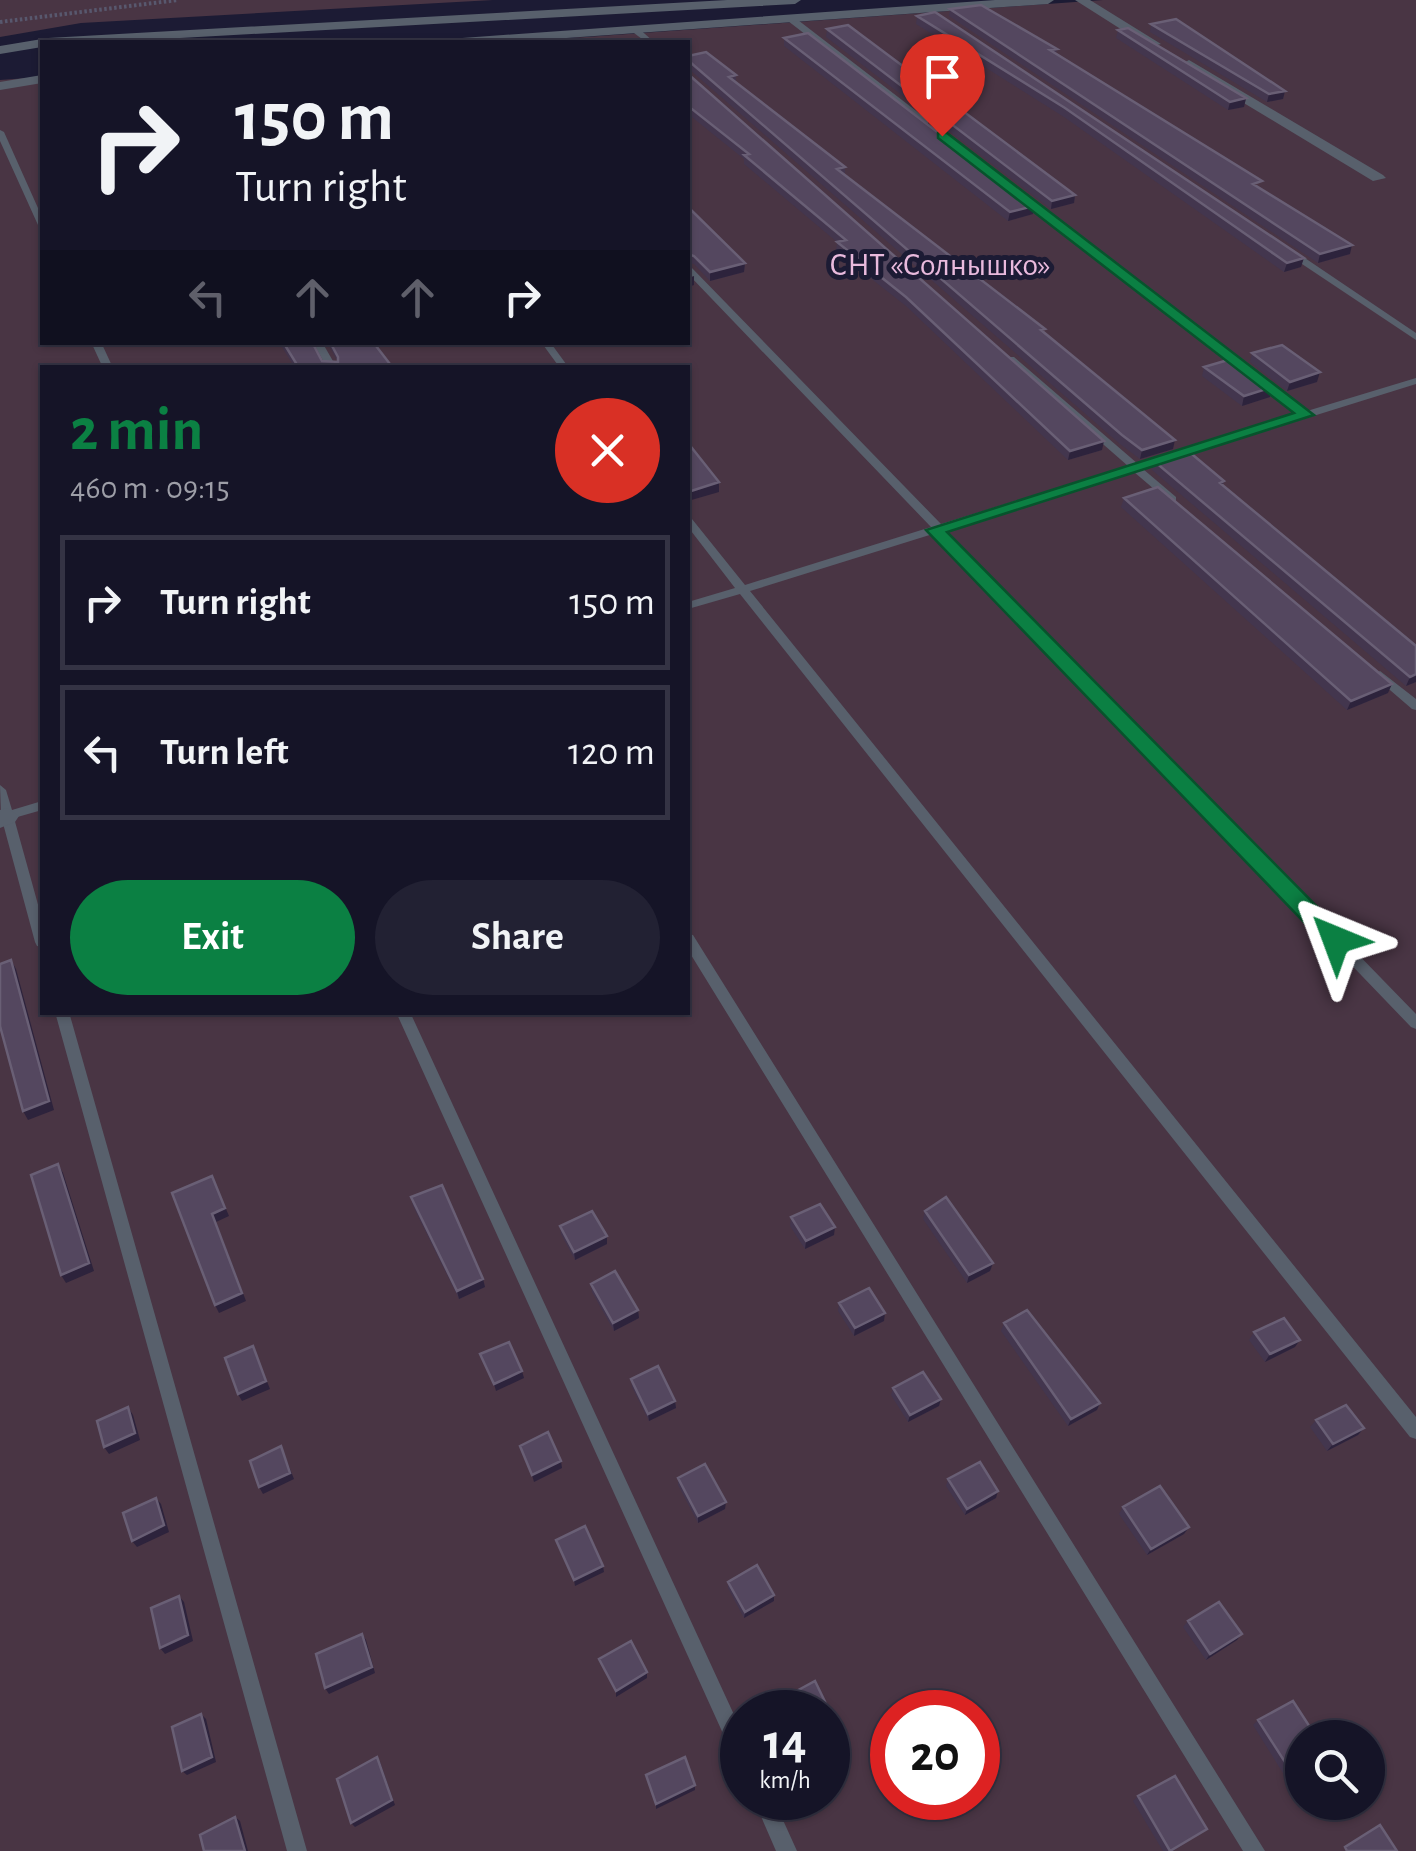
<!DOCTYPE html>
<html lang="en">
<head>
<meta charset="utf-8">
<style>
  :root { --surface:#151427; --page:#222133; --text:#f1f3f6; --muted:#9d9ea7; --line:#343344; --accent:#0b8043 }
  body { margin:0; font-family:"Alegreya Sans",sans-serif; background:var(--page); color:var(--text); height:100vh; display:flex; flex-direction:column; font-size:38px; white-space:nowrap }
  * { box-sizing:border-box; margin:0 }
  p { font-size:32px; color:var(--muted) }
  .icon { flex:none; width:55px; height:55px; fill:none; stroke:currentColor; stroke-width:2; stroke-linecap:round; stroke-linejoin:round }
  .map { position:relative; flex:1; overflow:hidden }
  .sheet { position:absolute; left:40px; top:365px; width:650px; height:650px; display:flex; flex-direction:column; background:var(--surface); border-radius:0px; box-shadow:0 2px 8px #0004,0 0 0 2px var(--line) }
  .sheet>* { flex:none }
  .banner { position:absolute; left:40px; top:40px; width:650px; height:305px; border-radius:0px; box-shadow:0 2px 8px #0004,0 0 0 2px var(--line); background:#151427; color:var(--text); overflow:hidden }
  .buttons { position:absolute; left:1285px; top:1720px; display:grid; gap:20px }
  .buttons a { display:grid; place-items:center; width:100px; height:100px; border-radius:50%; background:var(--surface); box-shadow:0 2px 8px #0004,0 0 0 2px var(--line); font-size:50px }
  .speed { position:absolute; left:720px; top:1690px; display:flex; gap:20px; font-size:50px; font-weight:700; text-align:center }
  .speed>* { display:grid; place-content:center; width:130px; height:130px; border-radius:50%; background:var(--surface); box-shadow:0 2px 8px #0004,0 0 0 2px var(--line); line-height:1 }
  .speed small { font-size:25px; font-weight:400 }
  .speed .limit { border:15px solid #d22; background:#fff; color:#111 }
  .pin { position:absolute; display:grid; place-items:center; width:85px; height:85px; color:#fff; margin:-102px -42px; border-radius:50% 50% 50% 0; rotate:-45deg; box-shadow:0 0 10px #0007 }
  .pin .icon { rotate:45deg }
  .me { position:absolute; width:110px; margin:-55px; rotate:316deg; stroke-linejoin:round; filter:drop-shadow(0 0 8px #0008) }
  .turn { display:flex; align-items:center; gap:35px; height:210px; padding:0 30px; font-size:45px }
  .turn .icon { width:130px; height:130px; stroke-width:2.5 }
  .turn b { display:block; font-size:70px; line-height:85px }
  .lanes { display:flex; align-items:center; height:95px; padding:0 30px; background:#0003; justify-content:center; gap:50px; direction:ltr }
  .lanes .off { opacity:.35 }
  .round { display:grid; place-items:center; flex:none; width:105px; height:105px; border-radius:52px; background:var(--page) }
  .summary { display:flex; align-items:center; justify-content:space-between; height:170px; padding:0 30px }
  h1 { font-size:60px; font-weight:700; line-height:75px; color:var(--accent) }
  .button { display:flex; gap:20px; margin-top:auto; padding:20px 30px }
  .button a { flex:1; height:115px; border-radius:60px; background:var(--accent); color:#fff; font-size:40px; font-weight:700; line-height:115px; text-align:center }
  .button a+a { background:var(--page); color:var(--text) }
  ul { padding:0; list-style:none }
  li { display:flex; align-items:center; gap:30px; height:135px; margin:0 20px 15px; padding:0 10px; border:5px solid var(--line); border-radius:0px }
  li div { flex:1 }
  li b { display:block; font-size:38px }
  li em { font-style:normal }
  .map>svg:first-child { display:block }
</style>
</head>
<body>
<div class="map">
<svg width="1416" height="1851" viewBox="0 0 1416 1851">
  <rect width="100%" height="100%" fill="#1c1b34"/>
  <path fill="#493544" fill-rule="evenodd" d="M 0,0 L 493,0 L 81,23 L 0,37 Z
    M 1103,0 L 1416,0 L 1416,1851 L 0,1851 L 0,80 L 42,77 L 42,342 L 688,342 L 688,42 L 516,42 ZM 42,368 L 688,368 L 688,1012 L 42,1012 ZM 742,1712 L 828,1712 L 828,1798 L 742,1798 ZM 892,1712 L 978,1712 L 978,1798 L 892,1798 ZM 1302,1738 L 1368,1738 L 1368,1802 L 1302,1802 Z"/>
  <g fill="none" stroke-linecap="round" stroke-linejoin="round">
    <path stroke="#58586e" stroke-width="4" stroke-dasharray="2.5 2.5" stroke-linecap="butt" d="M 0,22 L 178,0"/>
    <path fill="#58606c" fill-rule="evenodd" d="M 788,17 L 794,17 L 928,120 L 928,124 L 922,124 L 788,21 Z
      M 630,26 L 636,26 L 654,42 L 646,42 L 630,30 Z
      M 0,130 L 4,132 L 42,217 L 42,227 L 38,225 L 0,141 Z
      M 1021,193 L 1307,411 L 1416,378 L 1416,384 L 1143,469 L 1176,497 L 1176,501 L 1168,501 L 1134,472 L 946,530 L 1416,1014 L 1416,1029 L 1411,1027 L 936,533 L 750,591 L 1416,1417 L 1416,1439 L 1410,1437 L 740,594 L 688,609 L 688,602 L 735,588 L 688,527 L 688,518 L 692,519 L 745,585 L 931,527 L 688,274 L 688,266 L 691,267 L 941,524 L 1128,466 L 1008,361 L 1008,357 L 1014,357 L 1138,464 L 1299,414 L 1018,198 L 1018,194 Z
      M 1287,250 L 1293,250 L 1416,333 L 1416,340 L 1287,254 Z
      M 91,342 L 101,342 L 113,368 L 103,368 Z
      M 313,342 L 322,342 L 337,368 L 327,368 Z
      M 541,342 L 550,342 L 569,368 L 560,368 Z
      M 1380,671 L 1416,699 L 1416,710 L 1412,709 L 1376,678 L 1374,675 Z
      M 0,785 L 6,790 L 12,810 L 42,801 L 42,810 L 14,818 L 42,919 L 42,947 L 37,946 L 35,942 L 1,816 Z
      M 688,934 L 693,935 L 1265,1851 L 1243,1851 L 688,950 Z
      M 55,1012 L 69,1012 L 307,1851 L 287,1851 Z
      M 396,1012 L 410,1012 L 742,1732 L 742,1763 L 735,1760 Z
      M 753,1798 L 773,1798 L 797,1851 L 776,1851 Z"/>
    <path fill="#58606c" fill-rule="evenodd" d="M 727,0 L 801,0 L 795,4 L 109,42 L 42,42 L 42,47 L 0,54 L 0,46 L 48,38 Z
      M 995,0 L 1054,0 L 1048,4 L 510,42 L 455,42 L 462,38 Z
      M 1075,0 L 1090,0 L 1161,44 L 1149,47 Z
      M 1189,60 L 1383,175 L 1386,178 L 1373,181 L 1184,67 L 1182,64 Z
      M 42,75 L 42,83 L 0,90 L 0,82 Z
      M 7,808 L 19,816 L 15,822 L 0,828 L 0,810 Z"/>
  </g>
  <path fill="#43364e" d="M 950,9 L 1057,49 L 1056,54 L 1260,188 L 1350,254 L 1318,263 L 949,16 Z
    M 935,12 L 1301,267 L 1284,272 L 1064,117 L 916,24 L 917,16 Z
    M 1151,24 L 1285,91 L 1283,99 L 1267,102 L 1150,32 Z
    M 827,29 L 1075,195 L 1074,203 L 1051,209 L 826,37 Z
    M 1118,30 L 1246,98 L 1244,107 L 1228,110 L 1116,38 Z
    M 784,38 L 1033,214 L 1008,221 L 784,46 Z
    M 688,56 L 736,75 L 736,82 L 845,167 L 845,175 L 1044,332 L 1173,449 L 1140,459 L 1120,444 L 690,70 L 688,70 Z
    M 688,74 L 1102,450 L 1068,460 L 906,306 L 836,251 L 837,242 L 744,164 L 744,159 L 688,114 Z
    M 688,207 L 745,263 L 744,272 L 710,281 L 694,264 L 688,263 Z
    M 279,342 L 312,342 L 322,361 L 338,362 L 327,342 L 373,342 L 393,368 L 295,368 Z
    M 1252,353 L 1317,382 L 1287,391 L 1250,362 Z
    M 1204,367 L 1273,387 L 1270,397 L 1242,406 L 1202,376 Z
    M 1154,461 L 1224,481 L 1223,486 L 1416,646 L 1416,682 L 1406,686 L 1152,470 Z
    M 1124,498 L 1388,693 L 1347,710 L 1121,507 Z
    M 411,1197 L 483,1279 L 485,1287 L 459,1299 L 413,1206 Z
    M 925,1211 L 993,1263 L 990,1271 L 967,1283 L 923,1219 Z
    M 791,1217 L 834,1235 L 805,1249 L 790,1226 Z
    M 560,1226 L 607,1236 L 607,1244 L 575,1260 L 561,1234 Z
    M 591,1284 L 638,1310 L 639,1318 L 614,1331 L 592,1292 Z
    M 839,1303 L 884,1321 L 854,1336 L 838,1311 Z
    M 1004,1323 L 1100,1403 L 1097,1410 L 1068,1426 L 1001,1331 Z
    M 1254,1332 L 1295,1347 L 1265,1362 L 1249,1340 Z
    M 631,1379 L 675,1401 L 676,1408 L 649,1421 L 632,1387 Z
    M 893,1388 L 941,1399 L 939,1406 L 908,1422 L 891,1395 Z
    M 1316,1420 L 1364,1428 L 1358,1435 L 1327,1451 L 1310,1427 Z
    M 678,1478 L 725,1509 L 698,1523 L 678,1485 Z
    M 948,1479 L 996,1498 L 965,1515 L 946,1486 Z
    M 1123,1507 L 1189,1527 L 1184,1534 L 1147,1555 L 1119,1514 Z
    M 728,1582 L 774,1601 L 744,1618 L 728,1588 Z
    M 1188,1621 L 1237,1640 L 1206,1660 L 1183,1627 Z
    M 1258,1720 L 1302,1738 L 1302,1767 L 1286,1778 L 1253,1725 Z
    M 1138,1796 L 1207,1829 L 1173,1851 L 1163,1851 L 1133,1801 Z"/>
  <path fill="#2d233c" d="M 1285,91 L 1283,99 L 1267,102 L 1269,94 Z
    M 1246,98 L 1244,107 L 1228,110 L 1230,102 Z
    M 1075,195 L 1074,203 L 1051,209 L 1052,201 Z
    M 1034,206 L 1033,214 L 1008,221 L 1010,212 Z
    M 1352,245 L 1350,254 L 1318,263 L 1320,254 Z
    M 1304,258 L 1301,267 L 1284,272 L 1287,263 Z
    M 745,263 L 744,272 L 710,281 L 710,272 Z
    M 694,276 L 694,285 L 688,287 L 688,278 Z
    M 1320,372 L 1317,382 L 1287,391 L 1290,382 Z
    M 1273,387 L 1270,397 L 1242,406 L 1244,396 Z
    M 1175,440 L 1173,449 L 1140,459 L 1142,450 Z
    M 1104,441 L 1102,450 L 1068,460 L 1070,451 Z
    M 719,482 L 719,492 L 688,501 L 688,492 Z
    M 1416,674 L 1416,682 L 1406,686 L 1410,677 Z
    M 1392,684 L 1388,693 L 1347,710 L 1351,701 Z
    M 11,960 L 16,969 L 54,1110 L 28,1120 L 23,1111 Z
    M 58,1164 L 63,1173 L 94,1271 L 66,1283 L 61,1275 Z
    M 212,1176 L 229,1216 L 216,1222 L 246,1301 L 219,1313 L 215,1305 Z
    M 835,1227 L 834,1235 L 805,1249 L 806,1241 Z
    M 607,1236 L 607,1244 L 575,1260 L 574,1252 Z
    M 993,1263 L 990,1271 L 967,1283 L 969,1275 Z
    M 483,1279 L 485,1287 L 459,1299 L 457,1291 Z
    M 638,1310 L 639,1318 L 614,1331 L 613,1323 Z
    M 885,1313 L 884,1321 L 854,1336 L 855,1328 Z
    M 1300,1340 L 1295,1347 L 1265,1362 L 1270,1354 Z
    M 253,1346 L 270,1389 L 242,1401 L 238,1394 Z
    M 522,1371 L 524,1378 L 496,1391 L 494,1384 Z
    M 941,1399 L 939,1406 L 908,1422 L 910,1415 Z
    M 675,1401 L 676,1408 L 649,1421 L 648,1414 Z
    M 1100,1403 L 1097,1410 L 1068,1426 L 1071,1419 Z
    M 128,1407 L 133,1415 L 140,1440 L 109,1454 L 104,1447 Z
    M 1364,1428 L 1358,1435 L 1327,1451 L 1333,1444 Z
    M 281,1446 L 294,1479 L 263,1494 L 259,1487 Z
    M 561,1461 L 562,1468 L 534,1482 L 532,1475 Z
    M 998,1491 L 996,1498 L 965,1515 L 967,1509 Z
    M 156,1498 L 161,1504 L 169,1532 L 137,1547 L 132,1541 Z
    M 726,1502 L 725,1509 L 698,1523 L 698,1516 Z
    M 1189,1527 L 1184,1534 L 1147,1555 L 1151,1549 Z
    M 603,1566 L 604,1572 L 575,1586 L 574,1580 Z
    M 774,1595 L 774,1601 L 744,1618 L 745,1612 Z
    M 179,1596 L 184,1602 L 193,1641 L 165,1654 L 160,1648 Z
    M 362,1634 L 366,1640 L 375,1673 L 329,1694 L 325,1688 Z
    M 1242,1634 L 1237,1640 L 1206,1660 L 1210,1654 Z
    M 647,1672 L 647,1678 L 616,1697 L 616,1691 Z
    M 201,1714 L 206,1719 L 216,1762 L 187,1775 L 182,1771 Z
    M 377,1757 L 380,1762 L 395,1805 L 355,1827 L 351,1823 Z
    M 695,1785 L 695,1790 L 656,1809 L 656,1804 Z
    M 235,1817 L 240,1821 L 248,1851 L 245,1851 Z"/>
  <path fill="#54475f" stroke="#695f75" stroke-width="2.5" d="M 981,5 L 1057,49 L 1050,50 L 1262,181 L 1253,184 L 1352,245 L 1320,254 L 950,9 Z
    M 935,12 L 1304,258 L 1287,263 L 1065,108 L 917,16 Z
    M 1176,19 L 1285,91 L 1269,94 L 1151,24 Z
    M 848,25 L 1075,195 L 1052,201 L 827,29 Z
    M 1128,28 L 1246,98 L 1230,102 L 1118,30 Z
    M 808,33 L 1034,206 L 1010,212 L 784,38 Z
    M 706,52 L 736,75 L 729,77 L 845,167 L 837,169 L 1045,329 L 1041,330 L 1175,440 L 1142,450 L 1122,435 L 690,62 L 688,62 L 688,56 Z
    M 688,74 L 1104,441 L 1070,451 L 906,297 L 837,242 L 846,240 L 744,155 L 749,154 L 688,106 Z
    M 688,207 L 745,263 L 710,272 L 694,256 L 688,254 Z
    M 283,342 L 312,342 L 322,361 L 338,362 L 338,357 L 330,342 L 373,342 L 393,368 L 299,368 Z
    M 1282,345 L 1320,372 L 1290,382 L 1252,353 Z
    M 1235,358 L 1273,387 L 1244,396 L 1204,367 Z
    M 688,443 L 719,482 L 688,492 Z
    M 1187,450 L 1224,481 L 1220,483 L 1416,646 L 1416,674 L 1410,677 L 1154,461 Z
    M 1158,487 L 1392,684 L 1351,701 L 1124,498 Z
    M 11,960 L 49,1101 L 23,1111 L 0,1026 L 0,964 Z
    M 58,1164 L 89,1263 L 61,1275 L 31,1175 Z
    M 212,1176 L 225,1208 L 212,1214 L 242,1293 L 215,1305 L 172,1193 Z
    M 442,1185 L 483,1279 L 457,1291 L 411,1197 Z
    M 946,1197 L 993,1263 L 969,1275 L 925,1211 Z
    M 820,1204 L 835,1227 L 806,1241 L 791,1217 Z
    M 592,1211 L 607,1236 L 574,1252 L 560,1226 Z
    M 615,1271 L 638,1310 L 613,1323 L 591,1284 Z
    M 869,1288 L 885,1313 L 855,1328 L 839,1303 Z
    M 1027,1310 L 1100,1403 L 1071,1419 L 1004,1323 Z
    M 1284,1318 L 1300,1340 L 1270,1354 L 1254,1332 Z
    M 509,1342 L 522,1371 L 494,1384 L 480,1354 Z
    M 253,1346 L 266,1381 L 238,1394 L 225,1358 Z
    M 658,1366 L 675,1401 L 648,1414 L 631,1379 Z
    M 923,1372 L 941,1399 L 910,1415 L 893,1388 Z
    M 1346,1405 L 1364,1428 L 1333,1444 L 1316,1420 Z
    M 128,1407 L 135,1433 L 104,1447 L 97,1421 Z
    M 548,1432 L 561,1461 L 532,1475 L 520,1446 Z
    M 281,1446 L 290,1473 L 259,1487 L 250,1461 Z
    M 980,1462 L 998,1491 L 967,1509 L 948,1479 Z
    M 705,1464 L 726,1502 L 698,1516 L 678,1478 Z
    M 1160,1486 L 1189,1527 L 1151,1549 L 1123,1507 Z
    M 156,1498 L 164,1525 L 132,1541 L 123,1513 Z
    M 585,1526 L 603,1566 L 574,1580 L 556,1540 Z
    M 757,1565 L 774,1595 L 745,1612 L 728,1582 Z
    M 179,1596 L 188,1635 L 160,1648 L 151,1608 Z
    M 1219,1602 L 1242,1634 L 1210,1654 L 1188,1621 Z
    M 362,1634 L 372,1667 L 325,1688 L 316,1654 Z
    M 631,1641 L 647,1672 L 616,1691 L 599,1659 Z
    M 815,1681 L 828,1708 L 820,1712 L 785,1712 L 780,1700 Z
    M 1293,1701 L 1317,1738 L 1302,1738 L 1302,1766 L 1292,1773 L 1258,1720 Z
    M 201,1714 L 212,1757 L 182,1771 L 172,1727 Z
    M 377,1757 L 392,1800 L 351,1823 L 337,1779 Z
    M 685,1757 L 695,1785 L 656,1804 L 646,1775 Z
    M 1175,1776 L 1207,1829 L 1170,1851 L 1138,1796 Z
    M 235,1817 L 245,1851 L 204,1851 L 200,1835 Z
    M 1380,1825 L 1397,1851 L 1347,1851 L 1345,1847 Z"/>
  <path fill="#0b8043" stroke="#07532c" stroke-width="2.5" d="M 938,133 L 947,133 L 1314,415 L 947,532 L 1344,934 L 1344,947 L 1328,947 L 926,530 L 1294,413 L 938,138 Z"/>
  <g text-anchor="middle" stroke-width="10" stroke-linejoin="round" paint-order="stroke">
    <g font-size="32" fill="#e9badd" stroke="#1c1b34">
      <text x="940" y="275">СНТ «Солнышко»</text>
    </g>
  </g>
</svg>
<div class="buttons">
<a><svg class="icon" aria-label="search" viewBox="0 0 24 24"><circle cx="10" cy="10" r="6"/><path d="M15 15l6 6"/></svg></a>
</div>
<div class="speed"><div>14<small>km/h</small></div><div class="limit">20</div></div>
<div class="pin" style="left:942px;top:136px;background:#d93025"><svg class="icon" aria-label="arrive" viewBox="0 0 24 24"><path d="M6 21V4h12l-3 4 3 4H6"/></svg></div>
<svg class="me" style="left:1336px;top:940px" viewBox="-20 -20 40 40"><path d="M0-17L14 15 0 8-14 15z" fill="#0b8043" stroke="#fff" stroke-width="4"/></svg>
<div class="banner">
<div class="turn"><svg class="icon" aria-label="right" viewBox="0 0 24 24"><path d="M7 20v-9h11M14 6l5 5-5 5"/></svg><div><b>150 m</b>Turn right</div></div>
<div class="lanes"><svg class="icon off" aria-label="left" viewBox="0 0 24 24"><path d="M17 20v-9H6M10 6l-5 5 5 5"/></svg><svg class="icon off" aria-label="ahead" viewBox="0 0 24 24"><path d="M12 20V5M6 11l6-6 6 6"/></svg><svg class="icon off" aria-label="ahead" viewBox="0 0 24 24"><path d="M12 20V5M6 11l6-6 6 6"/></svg><svg class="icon" aria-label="right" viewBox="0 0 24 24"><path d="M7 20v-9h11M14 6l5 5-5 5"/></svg></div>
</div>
<section class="sheet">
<div class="summary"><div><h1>2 min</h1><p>460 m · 09:15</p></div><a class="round" style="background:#d93025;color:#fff"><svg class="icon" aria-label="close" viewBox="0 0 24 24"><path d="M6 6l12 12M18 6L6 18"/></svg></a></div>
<ul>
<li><svg class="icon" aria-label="right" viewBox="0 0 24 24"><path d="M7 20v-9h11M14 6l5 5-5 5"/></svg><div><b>Turn right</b></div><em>150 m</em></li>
<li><svg class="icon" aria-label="left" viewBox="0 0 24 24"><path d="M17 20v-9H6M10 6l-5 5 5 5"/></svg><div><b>Turn left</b></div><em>120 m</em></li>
</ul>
<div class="button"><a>Exit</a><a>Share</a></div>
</section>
</div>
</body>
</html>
